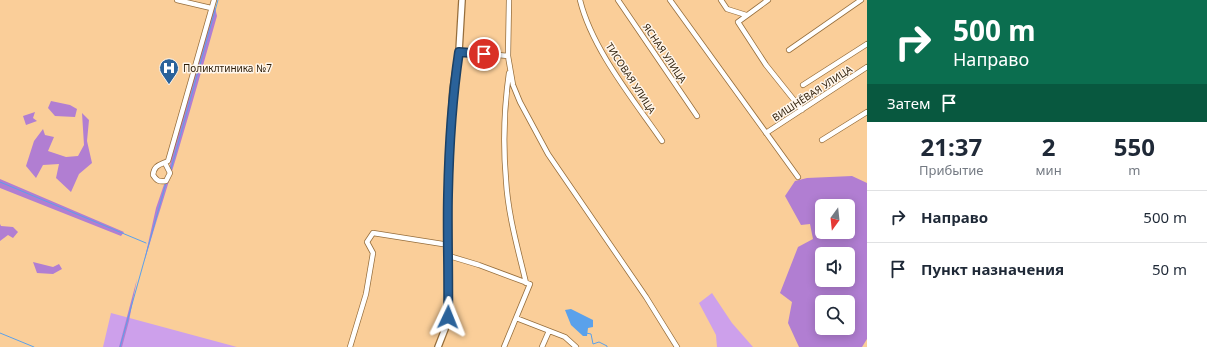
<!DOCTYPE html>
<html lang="ru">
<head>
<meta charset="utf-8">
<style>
  :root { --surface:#fff; --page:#f6f6f7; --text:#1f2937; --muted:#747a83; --line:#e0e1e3 }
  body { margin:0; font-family:"Noto Sans",sans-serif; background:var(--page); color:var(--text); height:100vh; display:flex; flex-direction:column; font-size:15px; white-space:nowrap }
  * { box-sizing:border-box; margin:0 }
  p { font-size:13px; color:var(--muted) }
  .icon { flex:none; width:22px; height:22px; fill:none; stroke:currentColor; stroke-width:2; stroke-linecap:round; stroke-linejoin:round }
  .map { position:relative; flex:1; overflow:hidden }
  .side { display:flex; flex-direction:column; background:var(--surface); width:340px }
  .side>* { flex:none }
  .banner { background:#0b6e4f; color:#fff; overflow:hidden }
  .needle { width:26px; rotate:195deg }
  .fabs { position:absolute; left:815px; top:199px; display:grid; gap:8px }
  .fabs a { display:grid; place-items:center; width:40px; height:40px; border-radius:6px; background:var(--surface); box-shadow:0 2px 10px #0003; font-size:20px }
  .pin { position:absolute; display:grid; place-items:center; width:34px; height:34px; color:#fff; margin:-17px; border:2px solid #fff; border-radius:50%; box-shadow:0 1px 4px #0007 }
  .me { position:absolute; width:44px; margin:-22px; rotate:2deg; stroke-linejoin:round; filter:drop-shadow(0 0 3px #0008) }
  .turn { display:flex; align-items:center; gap:14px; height:84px; padding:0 20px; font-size:18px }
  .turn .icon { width:52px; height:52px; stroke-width:2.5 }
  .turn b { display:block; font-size:28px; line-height:34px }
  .then { display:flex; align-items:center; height:38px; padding:0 20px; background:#0003; gap:8px; font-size:15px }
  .eta { display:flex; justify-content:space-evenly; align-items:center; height:68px; text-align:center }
  .eta b { font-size:24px; font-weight:700; line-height:28px }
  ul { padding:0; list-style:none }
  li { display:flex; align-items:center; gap:12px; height:52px; padding:0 20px; border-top:1px solid var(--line) }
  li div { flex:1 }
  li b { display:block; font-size:15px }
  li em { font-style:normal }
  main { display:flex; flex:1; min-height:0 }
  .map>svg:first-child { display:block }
</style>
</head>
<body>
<main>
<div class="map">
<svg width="867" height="347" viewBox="0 0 867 347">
  <rect width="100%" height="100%" fill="#face99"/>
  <path fill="#cda0eb" d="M 712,293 L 732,323 L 753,347 L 717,347 L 716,335 L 699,303 Z
    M 111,313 L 237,347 L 103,347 Z"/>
  <path fill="#b17ed2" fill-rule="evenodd" d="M 214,3 L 217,16 C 199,80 181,143 161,207 C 155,225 150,244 144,262 L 156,208 L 169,170 L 176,136 Z
    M 51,101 L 70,105 L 77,109 L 75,117 L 55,116 L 48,108 Z
    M 35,112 L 33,118 L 37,121 L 26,125 L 23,116 Z
    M 82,113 L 89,120 L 87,141 L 92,163 L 79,174 L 71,192 L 56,178 L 59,164 L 43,165 L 36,178 L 26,166 L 34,141 L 43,129 L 45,135 L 54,137 L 48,151 L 66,157 L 78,156 L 84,145 Z
    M 852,176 L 867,183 L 867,339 L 862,347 L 799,347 L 788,323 L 792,302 L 780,293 L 798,247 L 813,239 L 810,224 L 801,225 L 785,196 L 795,181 L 807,178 ZM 822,206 L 848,206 L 848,232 L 822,232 ZM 822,254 L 848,254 L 848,280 L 822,280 ZM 822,302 L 848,302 L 848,328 L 822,328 Z
    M 0,179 L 124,232 L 121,236 L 0,188 Z
    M 0,224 L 1,226 L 13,227 L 18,232 L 13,238 L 8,235 L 0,241 Z
    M 33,262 L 53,267 L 59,264 L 62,269 L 53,274 L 37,273 Z
    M 137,279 L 129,321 L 122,347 L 119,347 Z"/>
  <path fill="#5aa1eb" d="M 571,309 L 593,320 L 593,327 L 588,328 L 587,336 L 583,336 L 571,325 L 565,310 Z"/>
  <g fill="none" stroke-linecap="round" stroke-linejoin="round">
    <path stroke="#5aa1eb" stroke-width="1" d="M 171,169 L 218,0
      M 0,182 L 146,243
      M 0,333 L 34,347
      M 586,333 L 591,334 L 593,344 L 599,342 L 607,346 L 607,347
      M 120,347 L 166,183"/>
    <g stroke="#966e3c" stroke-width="6">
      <path id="minor" d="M 177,0 L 211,8
        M 580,0 C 592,49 633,99 662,141
        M 618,0 L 697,116
        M 670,0 L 798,177
        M 721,0 L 727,9 L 746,15
        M 768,0 L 738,22 L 766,65 L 802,110
        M 789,50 L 861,0
        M 459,51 L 508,56 L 513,85 L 520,102 L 548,154 L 646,297 L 677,347
        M 508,56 L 509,0
        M 509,73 C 504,108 503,145 506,180 C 508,215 518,249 526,283
        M 803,85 L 867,44
        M 766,133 L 867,67
        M 822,140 L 867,112
        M 165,163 L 170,173 L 166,181 C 159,182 157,181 153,175 C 154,165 160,165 168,161 L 214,0
        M 449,256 L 479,265 L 530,284 L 504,347
        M 516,318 L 565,337 L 576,347
        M 350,347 L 366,294 L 373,253 L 367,242 L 373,233 L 449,245
        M 542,347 L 549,331"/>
    </g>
    <g stroke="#966e3c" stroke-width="8">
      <path id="tertiary" d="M 438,347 L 445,329 L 448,317 L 449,269 L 448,196 L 451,121 L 453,89 L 459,51 L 462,0"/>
    </g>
    <use href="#minor" stroke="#fff" stroke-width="4.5"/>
    <use href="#tertiary" stroke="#fff" stroke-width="5.5"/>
  </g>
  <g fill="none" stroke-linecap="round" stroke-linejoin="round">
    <g stroke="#1b4064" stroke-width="10">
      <path id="route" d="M 448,317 C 449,276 447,236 448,195 C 449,147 452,99 459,52 L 484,54"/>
    </g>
    <use href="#route" stroke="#2a629a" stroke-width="7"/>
  </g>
  <defs>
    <g id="hospital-pin" transform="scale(1)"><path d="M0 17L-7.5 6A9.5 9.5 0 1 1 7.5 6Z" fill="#2a629a" stroke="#fff6eb"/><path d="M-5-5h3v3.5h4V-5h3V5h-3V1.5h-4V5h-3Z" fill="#fff"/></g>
  </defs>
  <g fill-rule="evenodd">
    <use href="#hospital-pin" x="169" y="68"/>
  </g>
  <g text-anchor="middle" stroke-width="3" stroke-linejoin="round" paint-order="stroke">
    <g font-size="10" fill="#2d1d08" stroke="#fff6eb">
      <text transform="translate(665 53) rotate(56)" y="4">ЯСНАЯ УЛИЦА</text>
      <text transform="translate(631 78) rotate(57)" y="4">ТИСОВАЯ УЛИЦА</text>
      <text transform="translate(812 93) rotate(-33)" y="4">ВИШНЁВАЯ УЛИЦА</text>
    </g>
    <g font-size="10" fill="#2d1d08" stroke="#fff6eb" text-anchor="start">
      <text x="183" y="72">Поликлтиника №7</text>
    </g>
  </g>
</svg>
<div class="fabs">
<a><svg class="needle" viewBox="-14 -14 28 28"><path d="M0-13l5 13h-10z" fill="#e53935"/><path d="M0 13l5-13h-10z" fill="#747a83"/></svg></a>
<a><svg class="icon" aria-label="sound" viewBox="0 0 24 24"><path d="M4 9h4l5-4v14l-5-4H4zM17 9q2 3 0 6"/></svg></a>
<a><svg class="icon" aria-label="search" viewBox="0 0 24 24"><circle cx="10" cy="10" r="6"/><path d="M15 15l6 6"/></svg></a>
</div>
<div class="pin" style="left:484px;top:54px;background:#d93025"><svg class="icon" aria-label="arrive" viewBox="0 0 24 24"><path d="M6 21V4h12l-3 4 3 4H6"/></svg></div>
<svg class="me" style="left:448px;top:317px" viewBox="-20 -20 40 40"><path d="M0-17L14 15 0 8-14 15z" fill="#2a629a" stroke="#fff" stroke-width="4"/></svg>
</div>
<section class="side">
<div class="banner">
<div class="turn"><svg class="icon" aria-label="right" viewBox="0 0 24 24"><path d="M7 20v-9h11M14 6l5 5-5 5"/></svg><div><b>500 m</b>Направо</div></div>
<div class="then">Затем<svg class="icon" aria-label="arrive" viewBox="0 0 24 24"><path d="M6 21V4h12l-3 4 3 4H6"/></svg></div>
</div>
<div class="eta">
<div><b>21:37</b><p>Прибытие</p></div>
<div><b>2</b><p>мин</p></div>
<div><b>550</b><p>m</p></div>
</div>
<ul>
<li><svg class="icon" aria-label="right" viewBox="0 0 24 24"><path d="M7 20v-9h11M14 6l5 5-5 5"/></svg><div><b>Направо</b></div><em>500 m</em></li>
<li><svg class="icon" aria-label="arrive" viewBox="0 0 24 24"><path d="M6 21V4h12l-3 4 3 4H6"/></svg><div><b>Пункт назначения</b></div><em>50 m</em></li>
</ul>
</section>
</main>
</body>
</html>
